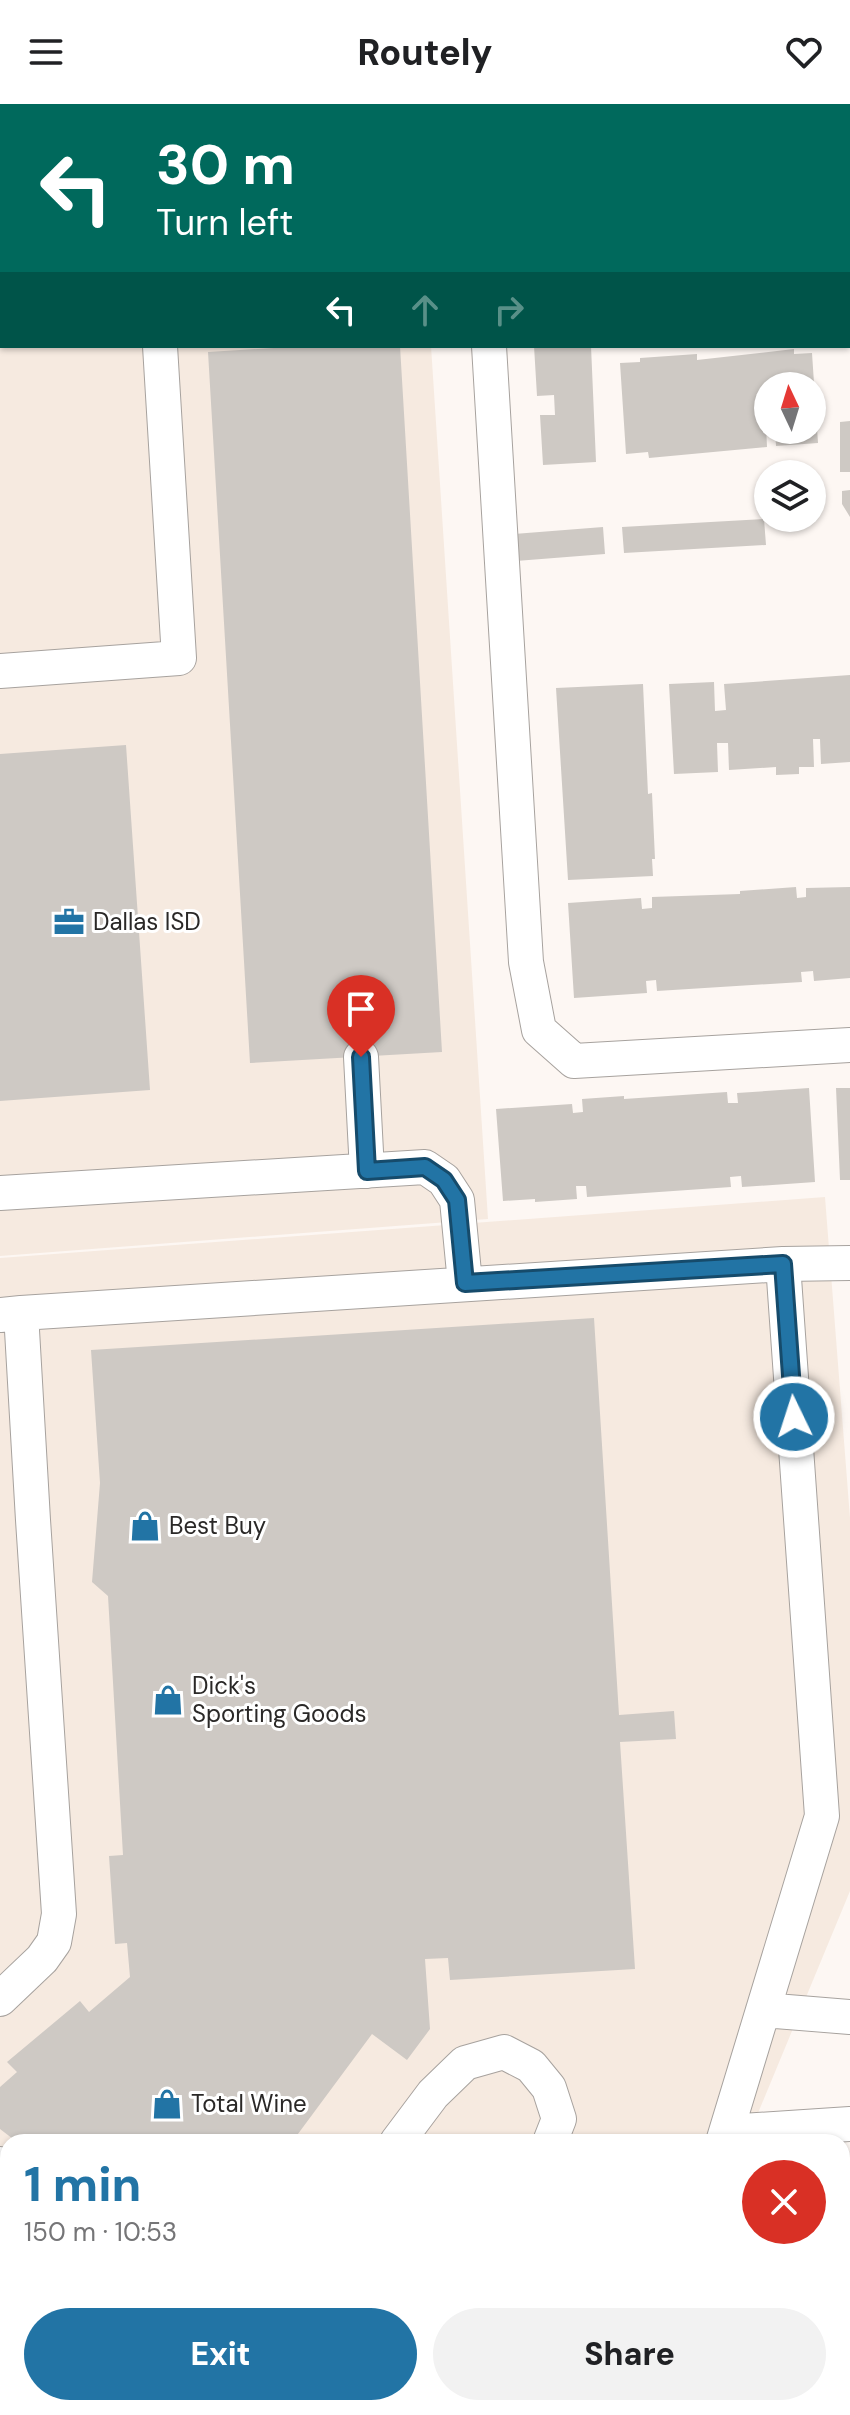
<!DOCTYPE html>
<html lang="en">
<head>
<meta charset="utf-8">
<style>
  :root { --surface:#fff; --page:#f2f2f2; --text:#202124; --muted:#757577; --accent:#2274a5 }
  body { margin:0; font-family:"DM Sans",sans-serif; background:var(--page); color:var(--text); height:100vh; display:flex; flex-direction:column; font-size:30px; white-space:nowrap }
  * { box-sizing:border-box; margin:0 }
  p { font-size:26px; color:var(--muted) }
  .icon { flex:none; width:44px; height:44px; fill:none; stroke:currentColor; stroke-width:2; stroke-linecap:round; stroke-linejoin:round }
  .map { position:relative; flex:1; overflow:hidden }
  .details { position:absolute; left:0px; top:2030px; width:850px; height:282px; display:flex; flex-direction:column; background:var(--surface); border-radius:24px 24px 0 0; box-shadow:0 2px 6px #0004 }
  .details>* { flex:none }
  .banner { position:absolute; left:0px; top:0px; width:850px; height:244px; box-shadow:0 2px 6px #0004; background:#00695c; color:#fff; overflow:hidden }
  .needle { width:52px; rotate:356deg }
  .fabs { position:absolute; left:754px; top:268px; display:grid; gap:16px }
  .fabs a { display:grid; place-items:center; width:72px; height:72px; border-radius:50%; background:var(--surface); box-shadow:0 2px 6px #0004; font-size:40px }
  .pin { position:absolute; display:grid; place-items:center; width:68px; height:68px; color:#fff; margin:-82px -34px; border-radius:50% 50% 50% 0; rotate:-45deg; box-shadow:0 0 8px #0007 }
  .pin .icon { rotate:45deg }
  .me { position:absolute; width:88px; margin:-44px; rotate:356deg; stroke-linejoin:round; filter:drop-shadow(0 0 6px #0008) }
  .turn { display:flex; align-items:center; gap:28px; height:168px; padding:0 24px; font-size:36px }
  .turn .icon { width:104px; height:104px; stroke-width:2.5 }
  .turn b { display:block; font-size:56px; line-height:68px }
  .lanes { display:flex; align-items:center; height:76px; padding:0 24px; background:#0003; justify-content:center; gap:40px; direction:ltr }
  .lanes .off { opacity:.35 }
  .round { display:grid; place-items:center; flex:none; width:84px; height:84px; border-radius:42px; background:var(--page) }
  .summary { display:flex; align-items:center; justify-content:space-between; height:136px; padding:0 24px }
  h1 { font-size:48px; font-weight:800; line-height:60px; color:var(--accent) }
  .action { display:flex; gap:16px; margin-top:auto; padding:16px 24px }
  .action a { flex:1; height:92px; border-radius:48px; background:var(--accent); color:#fff; font-size:32px; font-weight:800; line-height:92px; text-align:center }
  .action a+a { background:var(--page); color:var(--text) }
  header { display:flex; justify-content:space-between; align-items:center; height:104px; padding:0 24px; background:var(--surface); font-size:36px; font-weight:800 }
  .map>svg:first-child { display:block }
</style>
</head>
<body>
<header><svg class="icon" aria-label="menu" viewBox="0 0 24 24"><path d="M4 6h16M4 12h16M4 18h16"/></svg>Routely<svg class="icon" aria-label="heart" viewBox="0 0 24 24"><path d="M12 20l-8-8c-3-5 5-10 8-4 3-6 11-1 8 4z"/></svg></header>
<div class="map">
<svg width="850" height="2311" viewBox="0 0 850 2311">
  <rect width="100%" height="100%" fill="#fdf7f3"/>
  <path fill="#f6eae0" d="M 0,0 L 416,0 L 416,2 L 2,2 L 2,242 L 431,242 L 488,1115 L 0,1152 Z
    M 825,1093 L 850,1414 L 850,1787 L 746,2038 L 8,2038 L 8,2304 L 578,2304 L 573,2311 L 0,2311 L 0,1154 Z"/>
  <path fill="#cec9c4" d="M 305,242 L 400,242 L 442,948 L 250,959 L 208,248 Z
    M 534,242 L 591,242 L 596,358 L 543,361 L 540,311 L 555,311 L 554,291 L 537,292 Z
    M 794,245 L 794,250 L 812,249 L 818,339 L 776,342 L 775,326 L 812,326 L 812,282 L 768,282 L 768,321 L 766,321 L 767,343 L 649,354 L 648,348 L 626,350 L 620,259 L 640,258 L 640,254 L 697,250 L 697,256 Z
    M 850,317 L 850,368 L 840,368 L 840,318 Z
    M 850,386 L 850,413 L 842,400 L 842,387 Z
    M 764,415 L 766,441 L 624,449 L 622,423 Z
    M 603,423 L 605,450 L 516,457 L 514,430 Z
    M 850,571 L 850,658 L 821,660 L 820,635 L 813,635 L 814,663 L 799,663 L 799,670 L 776,671 L 776,663 L 729,666 L 728,639 L 717,639 L 718,668 L 674,670 L 669,580 L 714,578 L 715,607 L 726,606 L 724,580 Z
    M 643,580 L 648,690 L 652,689 L 655,755 L 652,755 L 653,772 L 568,776 L 556,584 Z
    M 126,641 L 150,986 L 0,997 L 0,650 Z
    M 796,783 L 797,794 L 806,793 L 806,784 L 850,783 L 850,874 L 814,877 L 813,867 L 801,868 L 802,878 L 657,887 L 656,876 L 646,877 L 647,889 L 574,894 L 568,799 L 641,794 L 642,805 L 652,804 L 652,793 L 740,790 L 740,787 Z
    M 809,984 L 815,1078 L 742,1083 L 741,1072 L 730,1073 L 731,1083 L 587,1093 L 586,1082 L 576,1082 L 577,1095 L 535,1098 L 535,1095 L 503,1097 L 496,1005 L 572,1000 L 573,1009 L 583,1008 L 582,995 L 624,992 L 624,995 L 727,988 L 728,999 L 738,999 L 737,989 Z
    M 836,984 L 850,984 L 850,1076 L 840,1076 Z
    M 594,1214 L 619,1611 L 674,1607 L 676,1635 L 620,1638 L 635,1865 L 450,1876 L 448,1854 L 425,1855 L 430,1925 L 407,1956 L 372,1930 L 292,2038 L 17,2038 L 0,2025 L 0,1983 L 17,1968 L 7,1958 L 80,1897 L 89,1908 L 130,1873 L 127,1839 L 115,1840 L 109,1752 L 123,1751 L 108,1492 L 92,1478 L 100,1379 L 91,1246 Z
    M 842,2095 L 850,2095 L 850,2311 L 614,2311 L 620,2304 L 842,2304 Z"/>
  <g fill="none" stroke-linecap="round" stroke-linejoin="round">
    <g stroke="#a7a29e" stroke-width="36">
      <path id="minor" d="M 368,0 L 369,2
        M 475,0 L 475,2
        M 848,78 L 850,79
        M 489,242 L 526,858 L 539,926 L 574,957 L 850,941
        M 0,567 L 179,554 L 160,242
        M 361,953 L 367,1067
        M 0,1089 L 425,1063 L 444,1076 L 457,1096 L 465,1179
        M 783,1160 L 850,1159
        M 21,1209 L 783,1160 L 822,1712 L 723,2038
        M 0,1895 L 42,1855 L 54,1838 L 59,1810 L 33,1416 L 21,1209 L 0,1211
        M 763,1906 L 850,1913
        M 727,2028 L 850,2020
        M 397,2038 L 433,1990 L 465,1959 L 504,1948 L 531,1962 L 549,1984 L 559,2015 L 550,2038
        M 0,2060 L 8,2066
        M 0,2180 L 8,2186
        M 0,2280 L 8,2286
        M 31,2304 L 40,2311
        M 159,2304 L 168,2311
        M 429,2311 L 435,2304
        M 533,2311 L 538,2304"/>
    </g>
    <use href="#minor" stroke="#fff" stroke-width="34"/>
  </g>
  <g fill="none" stroke-linecap="round" stroke-linejoin="round">
    <g stroke="#164b6b" stroke-width="20">
      <path id="route" d="M 361,953 L 367,1067 L 425,1063 L 444,1076 L 457,1096 L 465,1179 L 783,1160 L 794,1313"/>
    </g>
    <use href="#route" stroke="#2274a5" stroke-width="14"/>
  </g>
  <defs>
    <g id="office-bare" transform="scale(2.4)"><path d="M-6-3h4V-5.5h4V-3h4V5H-6ZM-1-4.5V-3h2v-1.5ZM-6 0V1H6V0Z" fill="#2274a5" stroke="#fff" stroke-width="2.5" paint-order="stroke"/></g>
    <g id="shop-bare" transform="scale(2.4)"><path d="M-5-2.5h2.3a2.7 3.5 0 0 1 5.4 0H5L5.5 6h-11ZM-1.5-2.5h3a1.5 2.3 0 0 0-3 0Z" fill="#2274a5" stroke="#fff" stroke-width="2.5" paint-order="stroke"/></g>
  </defs>
  <g fill-rule="evenodd">
    <use href="#office-bare" x="69" y="818"/>
    <use href="#shop-bare" x="145" y="1422"/>
    <use href="#shop-bare" x="168" y="1596"/>
    <use href="#shop-bare" x="167" y="2000"/>
  </g>
  <g text-anchor="middle" stroke-width="6" stroke-linejoin="round" paint-order="stroke">
    <g font-size="24" fill="#2a2827" stroke="#fff" text-anchor="start">
      <text x="93" y="826">Dallas ISD</text>
      <text x="169" y="1430">Best Buy</text>
      <text x="192" y="1590">Dick's<tspan x="192" dy="28">Sporting Goods</tspan></text>
      <text x="191" y="2008">Total Wine</text>
    </g>
  </g>
</svg>
<div class="fabs">
<a><svg class="needle" viewBox="-14 -14 28 28"><path d="M0-13l5 13h-10z" fill="#e53935"/><path d="M0 13l5-13h-10z" fill="#757577"/></svg></a>
<a><svg class="icon" aria-label="layers" viewBox="0 0 24 24"><path d="M12 4l9 5-9 5-9-5zM3 14l9 5 9-5"/></svg></a>
</div>
<div class="pin" style="left:361px;top:953px;background:#d93025"><svg class="icon" aria-label="arrive" viewBox="0 0 24 24"><path d="M6 21V4h12l-3 4 3 4H6"/></svg></div>
<svg class="me" style="left:794px;top:1313px" viewBox="-20 -20 40 40"><circle r="17" fill="#2274a5" stroke="#fff" stroke-width="3"/><path d="M0-11L8 9 0 5-8 9z" fill="#fff"/></svg>
<div class="banner">
<div class="turn"><svg class="icon" aria-label="left" viewBox="0 0 24 24"><path d="M17 20v-9H6M10 6l-5 5 5 5"/></svg><div><b>30 m</b>Turn left</div></div>
<div class="lanes"><svg class="icon" aria-label="left" viewBox="0 0 24 24"><path d="M17 20v-9H6M10 6l-5 5 5 5"/></svg><svg class="icon off" aria-label="ahead" viewBox="0 0 24 24"><path d="M12 20V5M6 11l6-6 6 6"/></svg><svg class="icon off" aria-label="right" viewBox="0 0 24 24"><path d="M7 20v-9h11M14 6l5 5-5 5"/></svg></div>
</div>
<section class="details">
<div class="summary"><div><h1>1 min</h1><p>150 m · 10:53</p></div><a class="round" style="background:#d93025;color:#fff"><svg class="icon" aria-label="close" viewBox="0 0 24 24"><path d="M6 6l12 12M18 6L6 18"/></svg></a></div>
<div class="action"><a>Exit</a><a>Share</a></div>
</section>
</div>
</body>
</html>
